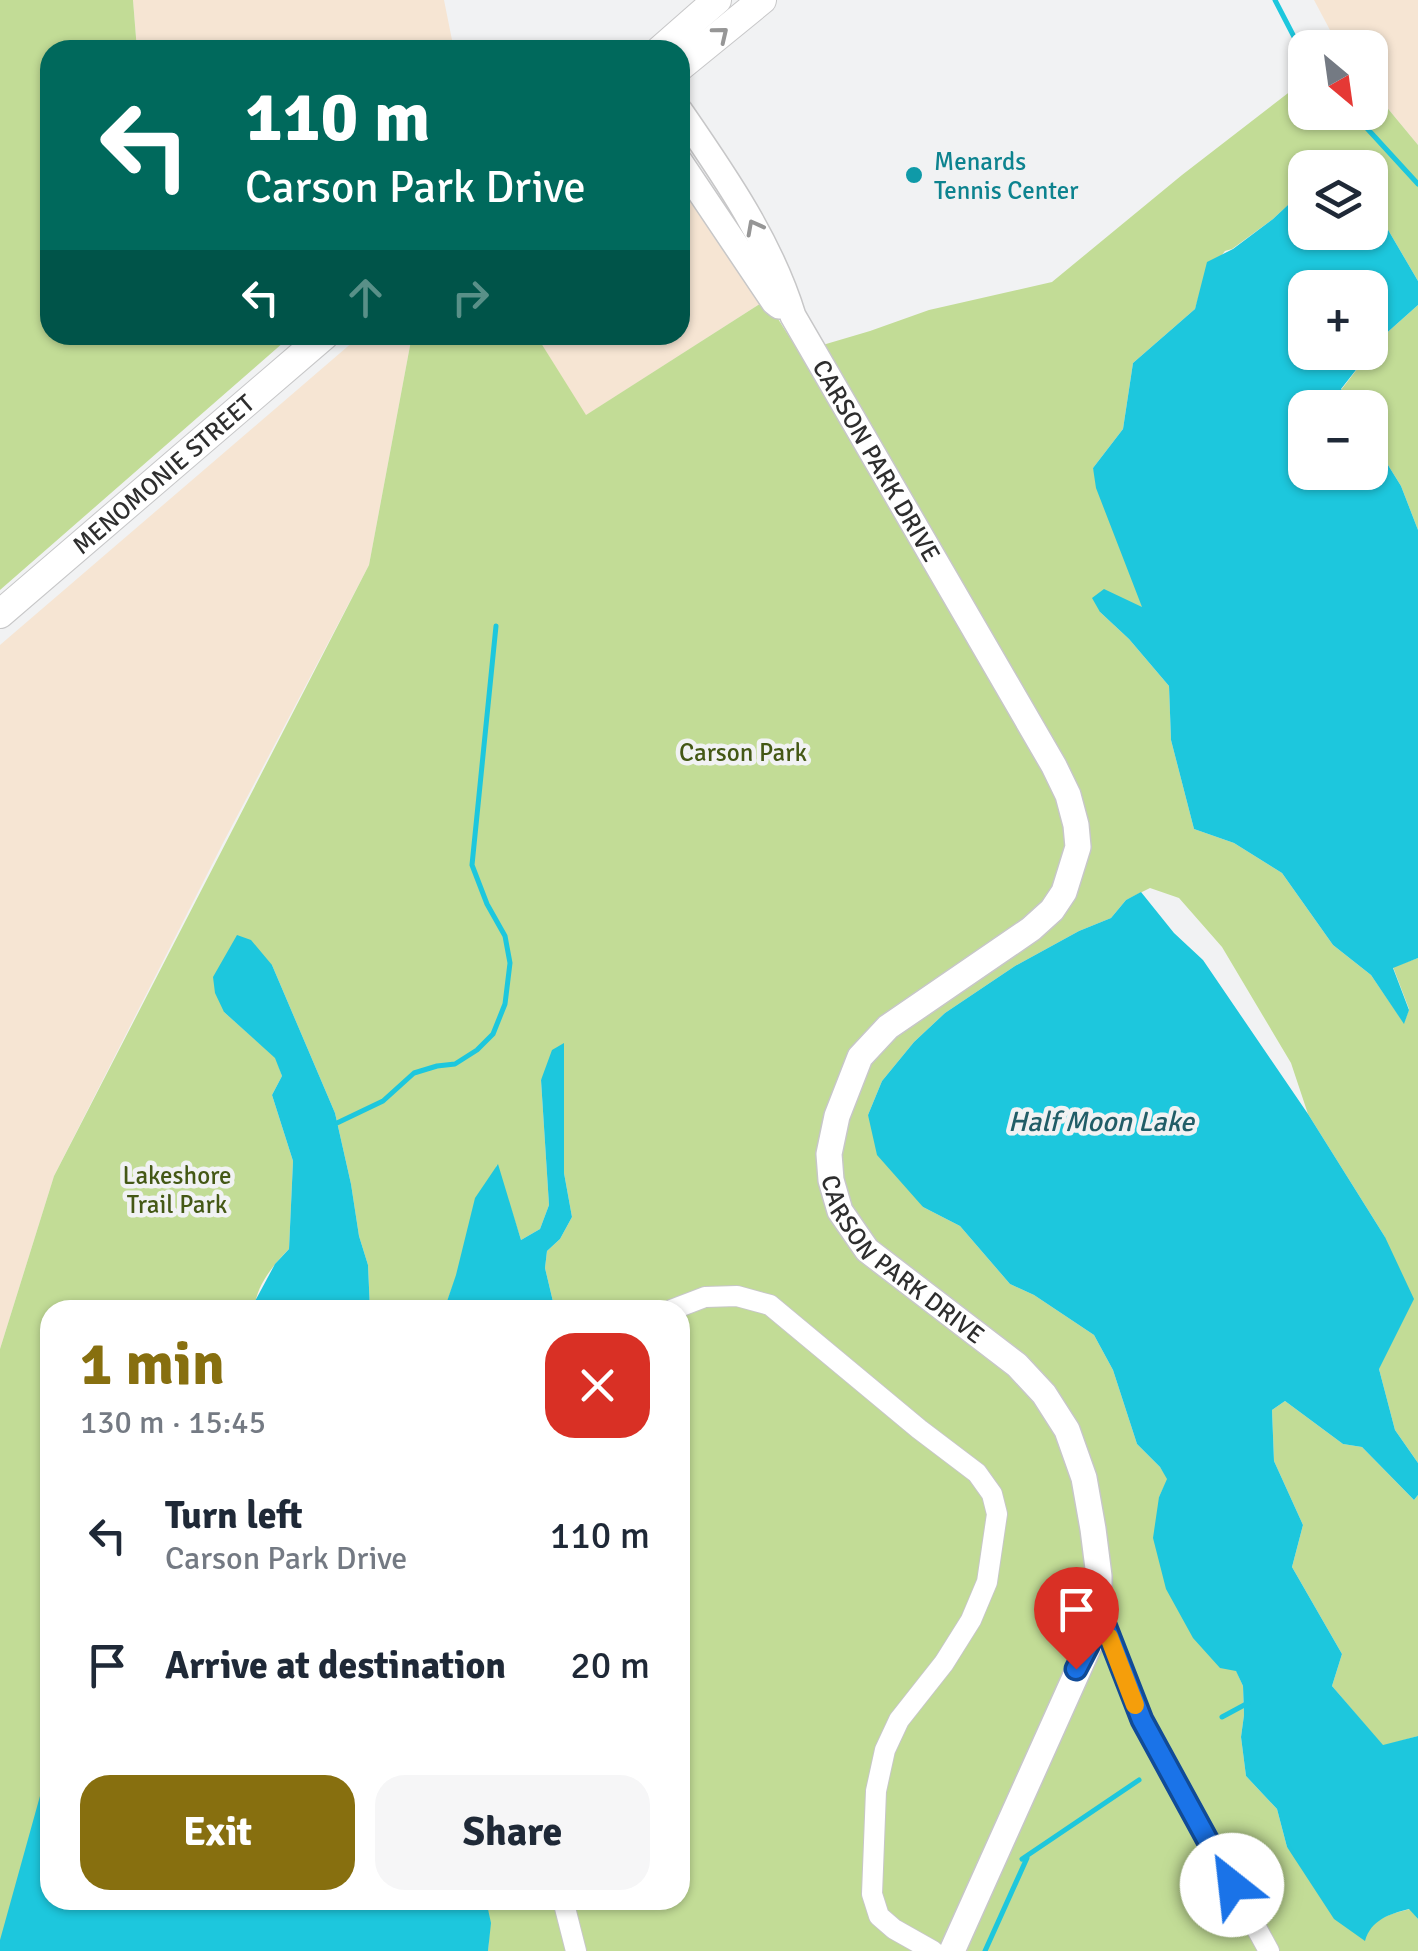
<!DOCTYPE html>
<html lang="en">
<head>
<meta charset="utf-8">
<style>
  :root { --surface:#fff; --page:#f6f6f7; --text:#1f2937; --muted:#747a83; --accent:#876f0f }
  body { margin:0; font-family:Signika,sans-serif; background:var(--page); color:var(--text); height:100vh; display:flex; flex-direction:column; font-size:38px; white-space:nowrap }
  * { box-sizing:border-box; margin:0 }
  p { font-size:32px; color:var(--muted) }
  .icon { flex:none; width:55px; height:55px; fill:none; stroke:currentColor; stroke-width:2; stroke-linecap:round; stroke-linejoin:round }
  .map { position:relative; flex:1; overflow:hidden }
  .details { position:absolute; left:40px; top:1300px; width:650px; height:610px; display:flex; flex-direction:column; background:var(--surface); border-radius:30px; box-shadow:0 2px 8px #0004 }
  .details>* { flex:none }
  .top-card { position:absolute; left:40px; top:40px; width:650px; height:305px; border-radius:30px; box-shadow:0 2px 8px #0004; background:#00695c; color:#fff; overflow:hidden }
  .needle { width:65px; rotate:151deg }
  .buttons { position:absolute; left:1288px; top:30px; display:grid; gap:20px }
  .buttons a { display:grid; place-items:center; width:100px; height:100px; border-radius:20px; background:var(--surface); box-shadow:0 2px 8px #0004; font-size:50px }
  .pin { position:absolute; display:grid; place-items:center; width:85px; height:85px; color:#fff; margin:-102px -42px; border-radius:50% 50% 50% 0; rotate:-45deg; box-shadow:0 0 10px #0007 }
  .pin .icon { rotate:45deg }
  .me { position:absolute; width:110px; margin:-55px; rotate:331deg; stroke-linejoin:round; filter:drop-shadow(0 0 8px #0008) }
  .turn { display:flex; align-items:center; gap:35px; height:210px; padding:0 40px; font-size:45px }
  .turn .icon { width:130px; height:130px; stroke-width:2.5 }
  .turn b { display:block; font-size:70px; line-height:85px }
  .lanes { display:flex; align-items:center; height:95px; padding:0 40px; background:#0003; justify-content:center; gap:50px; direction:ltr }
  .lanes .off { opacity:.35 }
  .round { display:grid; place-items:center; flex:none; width:105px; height:105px; border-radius:30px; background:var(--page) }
  .overview { display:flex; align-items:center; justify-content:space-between; height:170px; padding:0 40px }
  h1 { font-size:60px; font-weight:800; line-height:75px; color:var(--accent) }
  .cta { display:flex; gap:20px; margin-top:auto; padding:20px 40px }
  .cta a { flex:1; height:115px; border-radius:30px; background:var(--accent); color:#fff; font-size:40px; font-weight:800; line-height:115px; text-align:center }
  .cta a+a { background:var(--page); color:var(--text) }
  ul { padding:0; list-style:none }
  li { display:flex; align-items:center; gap:30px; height:130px; padding:0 40px }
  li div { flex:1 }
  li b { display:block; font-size:38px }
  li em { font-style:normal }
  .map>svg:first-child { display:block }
</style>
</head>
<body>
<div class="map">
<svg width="1418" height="1951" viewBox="0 0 1418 1951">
  <rect width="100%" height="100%" fill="#f1f2f3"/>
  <path fill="#f6e5d3" d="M 133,0 L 444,0 L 454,50 L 137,50 Z
    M 1314,0 L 1418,0 L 1418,145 L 1370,87 L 1370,48 L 1339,47 Z
    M 680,177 L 766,300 L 585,416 L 536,335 L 680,335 Z
    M 361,335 L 412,335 L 369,565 L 223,843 L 54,1176 L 0,1349 L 0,645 Z"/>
  <path fill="#c2dc96" d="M 0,0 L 133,0 L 137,50 L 50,50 L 50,335 L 292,335 L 0,590 Z
    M 1305,80 L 1305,112 L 1370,112 L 1370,87 L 1418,145 L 1418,281 L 1370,199 L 1370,168 L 1305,168 L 1305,189 L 1273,219 L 1232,249 L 1225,251 L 1205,276 L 1195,309 L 1133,363 L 1123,429 L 1093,468 L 1143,608 L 1100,612 L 1129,639 L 1169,686 L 1171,740 L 1194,829 L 1234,843 L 1282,873 L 1333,945 L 1371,975 L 1404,1023 L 1409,1009 L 1393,967 L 1418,958 L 1418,1463 L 1395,1430 L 1379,1369 L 1385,1237 L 1308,1114 L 1291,1063 L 1222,947 L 1179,898 L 1150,888 L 1126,900 L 1111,918 L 1079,931 L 1015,966 L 945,1013 L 914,1042 L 882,1081 L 868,1115 L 923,1207 L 960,1226 L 1010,1284 L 1034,1295 L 1094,1335 L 1113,1370 L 1137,1444 L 1160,1467 L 1168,1479 L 1159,1497 L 1243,1686 L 1244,1715 L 1241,1737 L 1246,1776 L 1277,1809 L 1287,1847 L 1364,1940 C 1371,1919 1389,1914 1410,1909 L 1418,1919 L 1418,1951 L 488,1951 L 490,1923 L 486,1900 L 680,1900 L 680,1310 L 555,1310 L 545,1268 L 547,1251 L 560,1239 L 572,1217 L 564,1173 L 564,1045 L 541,1080 L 549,1205 L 540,1229 L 521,1240 L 497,1165 L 444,1310 L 370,1310 L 368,1265 L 359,1236 L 351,1184 L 335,1113 L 272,965 L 224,1012 L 276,1058 L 282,1076 L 272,1095 L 293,1161 L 289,1249 C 274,1264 254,1288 255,1310 L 50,1310 L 50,1786 L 0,1944 L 0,1349 L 54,1176 L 369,565 L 412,335 L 536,335 L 586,415 L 766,300 L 799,352 L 870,331 L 929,310 L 1052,282 L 1182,175 Z
    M 1418,305 L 1418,530 L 1401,486 L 1370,436 L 1370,408 L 1352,407 L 1341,390 L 1381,338 Z
    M 1285,1401 L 1343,1444 L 1362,1447 L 1414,1500 L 1418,1495 L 1418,1736 L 1383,1746 L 1332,1686 L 1342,1654 L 1292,1567 L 1303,1525 L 1274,1461 L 1272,1410 Z"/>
  <path fill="#1dc7dd" d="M 1305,189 L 1305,232 L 1370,232 L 1370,199 L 1418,281 L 1418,305 L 1381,338 L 1370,352 L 1370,288 L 1305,288 L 1305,352 L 1370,352 L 1341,389 L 1352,407 L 1305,408 L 1305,472 L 1370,472 L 1370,436 L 1401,486 L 1418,530 L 1418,958 L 1393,968 L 1409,1010 L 1404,1024 L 1371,975 L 1333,945 L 1282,873 L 1234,843 L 1194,829 L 1171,740 L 1169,686 L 1129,639 L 1100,612 L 1092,598 L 1104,589 L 1142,607 L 1096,488 L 1093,468 L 1123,429 L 1133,363 L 1195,309 L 1207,262 L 1233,249 L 1273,219 Z
    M 1141,892 L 1174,933 L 1203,960 L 1308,1114 L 1385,1237 L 1414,1299 L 1379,1369 L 1395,1430 L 1418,1463 L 1418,1495 L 1414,1500 L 1362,1447 L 1343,1444 L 1285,1401 L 1272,1410 L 1274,1461 L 1303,1525 L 1292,1567 L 1342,1654 L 1332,1686 L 1383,1745 L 1418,1736 L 1418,1919 L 1409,1909 C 1389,1914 1371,1920 1365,1941 L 1334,1919 L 1287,1847 L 1277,1809 L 1246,1776 L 1241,1737 L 1244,1715 L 1243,1686 L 1236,1671 L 1220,1668 L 1193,1638 L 1166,1589 L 1153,1538 L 1159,1497 L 1167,1479 L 1160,1467 L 1137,1444 L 1113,1370 L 1094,1335 L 1034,1295 L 1010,1284 L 960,1226 L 923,1207 L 877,1155 L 868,1115 L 882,1081 L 914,1042 L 945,1013 L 1015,966 L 1079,931 L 1111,918 L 1126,900 Z
    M 237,935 L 251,940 L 272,965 L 335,1113 L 351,1184 L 359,1236 L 368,1265 L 370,1310 L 255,1310 L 254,1303 L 275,1264 L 289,1249 L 293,1161 L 272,1095 L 282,1076 L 275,1058 L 224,1012 L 215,993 L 213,977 Z
    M 564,1043 L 564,1173 L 572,1217 L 560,1239 L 547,1251 L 545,1268 L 555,1310 L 444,1310 L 456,1275 L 475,1198 L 498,1164 L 521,1240 L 540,1229 L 549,1205 L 541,1080 L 552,1050 Z
    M 50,1760 L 50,1900 L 486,1900 L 491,1923 L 488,1951 L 0,1951 L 0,1940 Z"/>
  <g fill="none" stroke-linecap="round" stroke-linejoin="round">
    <path stroke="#1dc7dd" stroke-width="5" d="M 1275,0 L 1305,58
      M 1352,112 L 1418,184
      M 337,1123 L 383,1101 L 414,1073 L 437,1066 L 455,1064 L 477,1050 L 493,1034 L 505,1004 L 510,963 L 505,936 L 487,904 L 472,865 L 496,626
      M 1222,1717 L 1248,1703
      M 1022,1859 L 1139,1780
      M 985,1951 L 1027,1858"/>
    <g stroke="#c7c7c8" stroke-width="22">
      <path id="minor" d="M 671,1310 L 705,1297 L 737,1296 L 770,1305 L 919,1429 L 977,1473 L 992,1494 L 997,1514 L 987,1582 L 971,1620 L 944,1663 L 899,1720 L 885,1750 L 876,1791 L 872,1894 L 879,1916 L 894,1929 L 933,1951
        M 1099,1612 L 1142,1720 L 1269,1951
        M 563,1900 L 576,1951"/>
    </g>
    <g stroke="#c7c7c8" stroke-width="28">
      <g id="tertiary">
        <path id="s1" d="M 680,111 C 724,175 770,241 793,316 L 1054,766 L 1068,795 L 1076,825 L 1078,847 L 1064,892 L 1052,910 L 1031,929 L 888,1027 L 860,1057 L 837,1116 L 829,1154 L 831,1180 L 840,1211 L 867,1250 L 1017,1365 L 1044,1394 L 1067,1430 L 1084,1478 L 1093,1529 L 1099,1576 L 1099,1612 L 1089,1646 L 952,1951"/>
        <path d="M 680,162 L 774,302 L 779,306"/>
      </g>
    </g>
    <g stroke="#c7c7c8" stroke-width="30">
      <g id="secondary">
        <path d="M 660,50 L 717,0"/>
        <path d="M 680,67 L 762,0"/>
        <path id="s2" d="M 0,614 L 325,335"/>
      </g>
    </g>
    <use href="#minor" stroke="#fff" stroke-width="20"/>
    <use href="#tertiary" stroke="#fff" stroke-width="25"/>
    <use href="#secondary" stroke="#fff" stroke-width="28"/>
  </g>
  <defs><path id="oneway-chevron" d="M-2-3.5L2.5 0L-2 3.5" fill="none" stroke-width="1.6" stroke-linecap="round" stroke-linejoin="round" transform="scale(2.5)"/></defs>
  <g stroke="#969696">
    <use href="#oneway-chevron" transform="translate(721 34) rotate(-39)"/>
    <use href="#oneway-chevron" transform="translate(754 227) rotate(-118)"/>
  </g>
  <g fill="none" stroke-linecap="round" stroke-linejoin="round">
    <g stroke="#114b97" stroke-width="25">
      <path id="route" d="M 1076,1669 L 1088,1646 L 1100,1612 L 1142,1720 L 1232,1885"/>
    </g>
    <use href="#route" stroke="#1a73e8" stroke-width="18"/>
    <path stroke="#f59e0b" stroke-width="18" d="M 1109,1637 L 1135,1705"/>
  </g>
  <circle fill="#0f9aa8" stroke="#f1f2f3" stroke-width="4" cx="914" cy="175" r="10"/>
  <g text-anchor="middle" stroke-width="9" stroke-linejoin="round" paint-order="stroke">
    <g font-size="25" fill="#0d838f" stroke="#f1f2f3" text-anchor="start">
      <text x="934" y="170">Menards<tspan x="934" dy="29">Tennis Center</tspan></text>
    </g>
    <g font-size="25" fill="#2e2e2e" stroke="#f1f2f3">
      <text dy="9" stroke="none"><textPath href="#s1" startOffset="402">CARSON PARK DRIVE</textPath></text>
      <text dy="9" stroke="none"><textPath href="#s2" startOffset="215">MENOMONIE STREET</textPath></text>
      <text dy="9" stroke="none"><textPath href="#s1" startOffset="1390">CARSON PARK DRIVE</textPath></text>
    </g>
    <g font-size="25" fill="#445815" stroke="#f1f2f3">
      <text x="743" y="761">Carson Park</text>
      <text x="177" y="1184">Lakeshore<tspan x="177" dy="29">Trail Park</tspan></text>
    </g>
    <g font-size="28" font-style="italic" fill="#215d67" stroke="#f1f2f3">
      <text x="1101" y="1131">Half Moon Lake</text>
    </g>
  </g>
</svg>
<div class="buttons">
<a><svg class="needle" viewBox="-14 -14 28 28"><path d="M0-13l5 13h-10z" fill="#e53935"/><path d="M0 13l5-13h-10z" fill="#747a83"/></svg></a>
<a><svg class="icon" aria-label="layers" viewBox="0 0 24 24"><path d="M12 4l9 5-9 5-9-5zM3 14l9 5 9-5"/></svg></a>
<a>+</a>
<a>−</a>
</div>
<div class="pin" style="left:1076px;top:1669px;background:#d93025"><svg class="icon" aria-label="arrive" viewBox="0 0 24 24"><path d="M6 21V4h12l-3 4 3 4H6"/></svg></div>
<svg class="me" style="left:1232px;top:1885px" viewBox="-20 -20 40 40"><circle r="19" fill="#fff"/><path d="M0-13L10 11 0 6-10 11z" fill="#1a73e8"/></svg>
<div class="top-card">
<div class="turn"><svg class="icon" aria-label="left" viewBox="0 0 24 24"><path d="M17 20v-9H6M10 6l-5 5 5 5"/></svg><div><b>110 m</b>Carson Park Drive</div></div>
<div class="lanes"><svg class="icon" aria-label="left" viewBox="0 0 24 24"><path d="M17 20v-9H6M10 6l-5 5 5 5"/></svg><svg class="icon off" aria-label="ahead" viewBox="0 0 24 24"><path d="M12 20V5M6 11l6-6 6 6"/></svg><svg class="icon off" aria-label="right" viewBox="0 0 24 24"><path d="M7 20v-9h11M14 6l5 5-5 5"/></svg></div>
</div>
<section class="details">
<div class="overview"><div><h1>1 min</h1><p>130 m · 15:45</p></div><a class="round" style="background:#d93025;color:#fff"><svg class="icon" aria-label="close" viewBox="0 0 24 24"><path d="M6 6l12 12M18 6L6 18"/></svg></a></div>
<ul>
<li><svg class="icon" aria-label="left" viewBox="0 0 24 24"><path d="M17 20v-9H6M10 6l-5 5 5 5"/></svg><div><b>Turn left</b><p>Carson Park Drive</p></div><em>110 m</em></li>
<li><svg class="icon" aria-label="arrive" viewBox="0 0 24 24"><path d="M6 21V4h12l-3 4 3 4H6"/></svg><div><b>Arrive at destination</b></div><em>20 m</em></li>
</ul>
<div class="cta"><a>Exit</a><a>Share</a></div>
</section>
</div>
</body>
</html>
